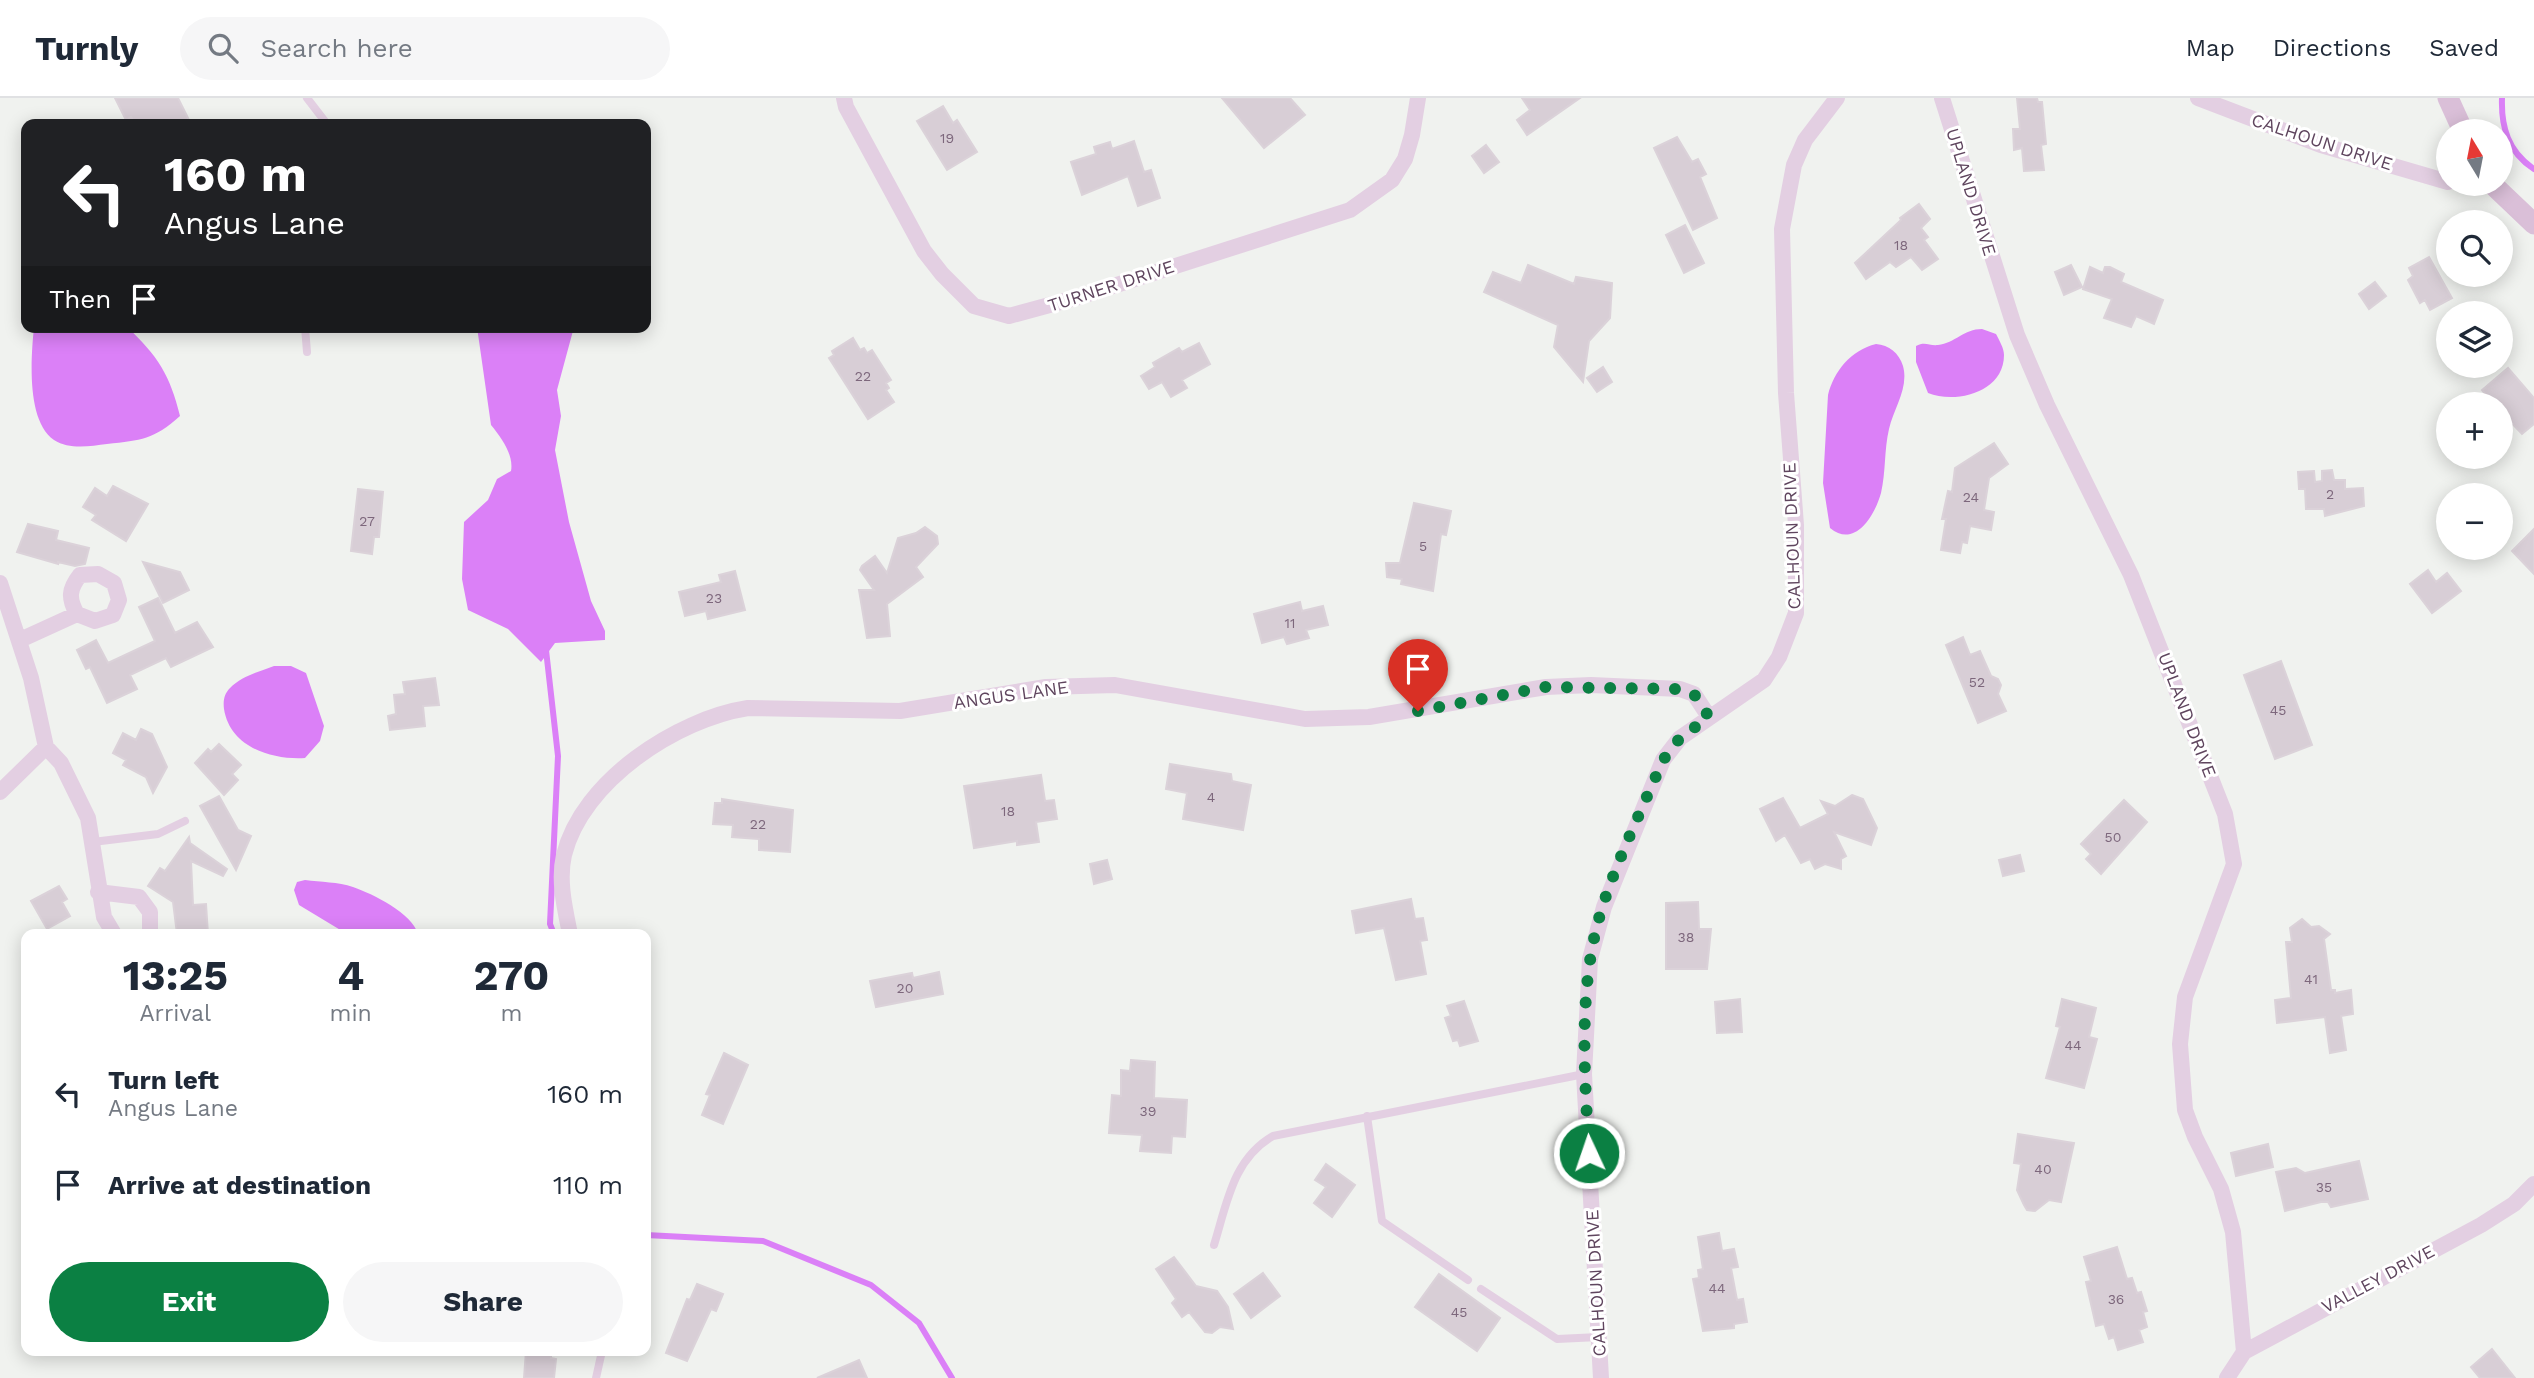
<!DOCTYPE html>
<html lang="en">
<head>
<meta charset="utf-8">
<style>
  :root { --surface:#fff; --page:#f6f6f7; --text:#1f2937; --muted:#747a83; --line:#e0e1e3; --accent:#0b8043 }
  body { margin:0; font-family:"Work Sans",sans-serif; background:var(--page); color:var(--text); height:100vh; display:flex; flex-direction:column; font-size:26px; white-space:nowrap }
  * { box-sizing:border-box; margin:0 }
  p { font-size:23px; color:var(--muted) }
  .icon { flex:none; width:38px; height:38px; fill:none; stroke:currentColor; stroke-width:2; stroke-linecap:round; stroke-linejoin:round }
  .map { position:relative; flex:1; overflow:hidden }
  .details { position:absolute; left:21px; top:831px; width:630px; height:427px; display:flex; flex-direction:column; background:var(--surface); border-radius:14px; box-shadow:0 4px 18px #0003 }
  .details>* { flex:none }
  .banner { position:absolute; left:21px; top:21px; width:630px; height:214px; border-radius:14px; box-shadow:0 4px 18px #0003; background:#202124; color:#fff; overflow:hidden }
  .needle { width:46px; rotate:350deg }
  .fabs { position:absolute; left:2436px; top:21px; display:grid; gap:14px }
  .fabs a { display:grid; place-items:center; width:77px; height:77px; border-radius:50%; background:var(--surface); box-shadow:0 4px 18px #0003; font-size:35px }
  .pin { position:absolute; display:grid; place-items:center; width:60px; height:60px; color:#fff; margin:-72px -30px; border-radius:50% 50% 50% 0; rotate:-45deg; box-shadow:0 0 7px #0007 }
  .pin .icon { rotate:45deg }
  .me { position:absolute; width:77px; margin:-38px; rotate:357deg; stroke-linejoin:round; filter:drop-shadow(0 0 5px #0008) }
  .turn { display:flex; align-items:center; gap:24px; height:147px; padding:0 28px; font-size:32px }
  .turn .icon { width:91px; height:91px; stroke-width:2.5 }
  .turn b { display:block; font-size:49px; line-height:60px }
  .then { display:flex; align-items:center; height:66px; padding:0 28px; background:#0003; gap:14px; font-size:26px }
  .eta { display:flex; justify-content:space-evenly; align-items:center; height:119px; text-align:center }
  .eta b { font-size:42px; font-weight:700; line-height:49px }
  .cta { display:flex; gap:14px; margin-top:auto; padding:14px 28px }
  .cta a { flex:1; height:80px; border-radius:42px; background:var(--accent); color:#fff; font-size:28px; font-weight:700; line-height:80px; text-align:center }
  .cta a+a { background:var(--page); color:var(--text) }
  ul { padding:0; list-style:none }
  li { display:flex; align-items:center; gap:21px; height:91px; padding:0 28px }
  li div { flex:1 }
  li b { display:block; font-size:26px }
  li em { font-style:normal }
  header { display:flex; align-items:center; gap:42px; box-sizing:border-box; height:98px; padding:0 35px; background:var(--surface); border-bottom:2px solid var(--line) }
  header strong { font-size:33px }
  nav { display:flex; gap:38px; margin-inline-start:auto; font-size:24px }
  .search { width:490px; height:63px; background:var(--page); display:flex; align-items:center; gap:18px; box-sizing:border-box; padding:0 24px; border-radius:38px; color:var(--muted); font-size:26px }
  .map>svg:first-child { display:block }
</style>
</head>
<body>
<header>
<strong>Turnly</strong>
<div class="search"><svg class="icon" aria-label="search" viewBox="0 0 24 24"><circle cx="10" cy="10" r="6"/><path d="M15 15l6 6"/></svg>Search here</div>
<nav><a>Map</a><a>Directions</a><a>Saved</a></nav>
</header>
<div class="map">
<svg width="2534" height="1280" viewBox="0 0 2534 1280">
  <rect width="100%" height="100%" fill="#f0f2ef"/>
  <path fill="#db80f7" d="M 34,229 L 127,229 C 158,258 170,277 180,318 C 153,342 142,342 107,346 C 90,348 70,352 54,342 C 26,323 31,259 34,229 Z
    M 477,229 L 574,229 L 557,292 L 561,318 L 555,352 L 569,424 L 591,503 L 605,533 L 605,542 L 555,545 L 541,564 L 508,531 L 468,512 L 462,481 L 464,424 L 488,402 L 497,381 L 511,373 C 514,357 501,339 491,327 Z
    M 1982,231 L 1996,236 C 1999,242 2004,250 2004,257 C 2004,295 1955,306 1928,295 L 1916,264 L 1916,248 C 1925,243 1929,248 1938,247 C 1955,245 1964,231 1982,231 Z
    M 1876,246 C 1889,247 1899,255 1903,268 C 1909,290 1894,310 1889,331 C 1884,352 1886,374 1881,395 C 1875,417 1855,451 1830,430 L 1823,385 L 1828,297 C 1834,273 1851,252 1876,246 Z
    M 274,568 L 291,568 L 306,575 L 324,628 L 320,643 L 305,660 C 271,662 230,649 224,611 C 223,603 224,596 230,590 C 242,578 258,574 274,568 Z
    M 305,782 C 321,784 338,784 353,789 C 373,796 412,815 418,836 L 347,836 L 299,807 L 294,792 L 297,784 Z"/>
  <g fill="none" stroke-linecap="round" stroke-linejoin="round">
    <path stroke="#db80f7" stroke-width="6" d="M 2502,0 C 2501,29 2508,54 2534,71
      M 546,552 L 558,658 L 550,826 L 554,836
      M 646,1137 L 763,1143 L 871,1187 L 919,1225 L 952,1280"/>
  </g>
  <path fill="#d8ced6" stroke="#dbd2d9" stroke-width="2" d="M 115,0 L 178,0 L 191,26 L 135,26 L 131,19 L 126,22 Z
    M 1222,0 L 1290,0 L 1305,17 L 1264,50 Z
    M 1522,0 L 1580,0 L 1527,37 L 1517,22 L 1530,12 Z
    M 2017,0 L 2037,0 L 2038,4 L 2042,4 L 2046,46 L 2041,47 L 2044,72 L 2024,73 L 2022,50 L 2014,52 L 2013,31 L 2020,31 Z
    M 943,8 L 953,25 L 957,22 L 977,54 L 947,72 L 917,23 Z
    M 1677,39 L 1692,64 L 1698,61 L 1706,76 L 1700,79 L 1717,120 L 1693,132 L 1654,50 Z
    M 1134,43 L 1144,74 L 1151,72 L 1160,100 L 1138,108 L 1128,78 L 1082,97 L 1071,64 L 1096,56 L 1094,49 L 1110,44 L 1112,51 Z
    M 1486,47 L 1499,64 L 1484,75 L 1472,58 Z
    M 1919,106 L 1930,121 L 1921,130 L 1928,139 L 1924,142 L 1938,161 L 1922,172 L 1911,159 L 1896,169 L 1890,164 L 1866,181 L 1855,165 L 1901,122 L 1900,120 Z
    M 1685,127 L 1704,165 L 1684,175 L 1666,137 Z
    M 2429,159 L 2452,200 L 2430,212 L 2425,202 L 2420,205 L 2408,182 L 2413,178 L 2409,170 Z
    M 1528,167 L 1574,186 L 1576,179 L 1612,185 L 1610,220 L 1589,243 L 1583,284 L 1554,249 L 1558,227 L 1484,194 L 1493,174 L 1521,185 Z
    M 2071,167 L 2082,189 L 2064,197 L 2055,174 Z
    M 2090,169 L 2103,175 L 2105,169 L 2110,169 L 2124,176 L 2121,184 L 2163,202 L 2154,226 L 2136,218 L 2131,229 L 2104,220 L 2112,201 L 2083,191 Z
    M 2375,184 L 2386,198 L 2369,211 L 2359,196 Z
    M 853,240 L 860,252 L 864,250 L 867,255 L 872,252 L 891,282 L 886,285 L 889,290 L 886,292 L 894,304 L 868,321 L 829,260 L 834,257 L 832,253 Z
    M 1199,245 L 1210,266 L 1182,282 L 1187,290 L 1171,299 L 1162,284 L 1149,291 L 1141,278 L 1155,269 L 1153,265 L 1179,250 L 1182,254 Z
    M 1603,269 L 1612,284 L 1597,294 L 1587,280 Z
    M 2508,270 L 2534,300 L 2534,326 L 2522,336 L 2501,314 L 2501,306 L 2494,306 L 2482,292 Z
    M 1994,345 L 2008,366 L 1989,380 L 1984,412 L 1994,414 L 1991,432 L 1970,428 L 1967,445 L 1962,444 L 1960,455 L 1941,452 L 1946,421 L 1942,421 L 1948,393 L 1952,394 L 1955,370 Z
    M 2332,372 L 2334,382 L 2345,382 L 2345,391 L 2363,390 L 2364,408 L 2325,418 L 2324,411 L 2306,411 L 2305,391 L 2299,391 L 2298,374 L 2314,373 L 2315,384 L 2322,383 L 2322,373 Z
    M 113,388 L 148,406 L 126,443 L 92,422 L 96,417 L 83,409 L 95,390 L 107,398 Z
    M 358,391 L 383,394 L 379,439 L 374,439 L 372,456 L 351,453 Z
    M 1414,405 L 1451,413 L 1446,437 L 1441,436 L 1433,493 L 1401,486 L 1402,481 L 1387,479 L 1386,465 L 1400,465 Z
    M 28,426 L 58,433 L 56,442 L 89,450 L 85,466 L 75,468 L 58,464 L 58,466 L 17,454 Z
    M 925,429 L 937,438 L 938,446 L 916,469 L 923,479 L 887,506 L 890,538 L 867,540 L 859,492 L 874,492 L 860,472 L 862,468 L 875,458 L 887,475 L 898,440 L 916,435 Z
    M 2534,431 L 2534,476 L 2512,453 Z
    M 143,464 L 180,474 L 189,492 L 163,505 Z
    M 2428,472 L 2436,484 L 2447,475 L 2461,493 L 2432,515 L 2410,486 Z
    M 735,473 L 745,512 L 708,521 L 706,513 L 685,518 L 679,494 L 721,484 L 719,477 Z
    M 158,500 L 175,535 L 197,524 L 213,549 L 171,569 L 166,560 L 130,577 L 137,591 L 107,605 L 90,569 L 86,571 L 77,552 L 96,542 L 108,565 L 155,543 L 139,509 Z
    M 1300,504 L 1302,513 L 1323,508 L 1328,527 L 1306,532 L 1309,540 L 1287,546 L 1284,539 L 1262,545 L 1254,516 Z
    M 1963,539 L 1970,557 L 1980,553 L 1991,578 L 1998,581 L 2001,587 L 1998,596 L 2006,613 L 1978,625 L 1946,547 Z
    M 2281,563 L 2312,647 L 2275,661 L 2244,577 Z
    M 435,580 L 439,607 L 423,608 L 425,628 L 390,632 L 388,618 L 396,616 L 394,597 L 405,596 L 403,584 Z
    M 141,631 L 152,636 L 167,669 L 153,695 L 146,679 L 123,667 L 126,662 L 113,655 L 123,635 L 136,642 Z
    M 219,646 L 241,667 L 232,676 L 238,682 L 224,697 L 195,665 L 208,651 L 211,654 Z
    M 1170,666 L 1231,676 L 1232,683 L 1251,687 L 1243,732 L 1183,721 L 1187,695 L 1166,691 Z
    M 1041,677 L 1045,703 L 1054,702 L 1057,721 L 1036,724 L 1039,744 L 1017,747 L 1017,743 L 974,750 L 964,688 Z
    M 1852,697 L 1863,701 L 1877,730 L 1871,747 L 1834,734 L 1846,758 L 1841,761 L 1841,771 L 1825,766 L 1815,771 L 1810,761 L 1801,765 L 1785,737 L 1776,743 L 1760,711 L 1783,700 L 1800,730 L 1828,716 L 1821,703 L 1835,708 Z
    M 219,698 L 238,732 L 251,738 L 236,772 L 200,708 Z
    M 722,701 L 793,712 L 790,754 L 759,752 L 759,741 L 732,739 L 733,727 L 713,726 L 715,705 L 722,705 Z
    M 2124,702 L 2147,724 L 2101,776 L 2086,761 L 2091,756 L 2081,746 Z
    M 189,739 L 190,745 L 227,771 L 223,778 L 191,763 L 193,807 L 206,806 L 208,836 L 177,836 L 173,804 L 148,788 L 160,770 L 165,773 Z
    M 2020,757 L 2024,773 L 2003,778 L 1999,762 Z
    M 1107,762 L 1112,781 L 1094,786 L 1090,766 Z
    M 59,788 L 67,801 L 62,804 L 70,818 L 47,831 L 31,803 Z
    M 1411,801 L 1415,821 L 1423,820 L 1427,842 L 1420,843 L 1426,876 L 1396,882 L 1384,830 L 1356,835 L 1352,813 Z
    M 1698,804 L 1699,831 L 1711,831 L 1707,871 L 1666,871 L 1666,805 Z
    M 2302,821 L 2311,829 L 2319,828 L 2330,836 L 2324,841 L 2331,892 L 2335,892 L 2335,895 L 2351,892 L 2353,916 L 2341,918 L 2346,952 L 2330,955 L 2325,919 L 2277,925 L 2275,902 L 2291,900 L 2286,844 L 2292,844 L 2290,830 Z
    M 939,874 L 943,896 L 876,909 L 870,883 L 912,875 L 913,880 Z
    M 1740,901 L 1742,934 L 1717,935 L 1715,904 Z
    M 2062,901 L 2096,910 L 2089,939 L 2097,941 L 2084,990 L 2046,980 L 2060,929 L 2056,928 Z
    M 1464,903 L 1478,943 L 1460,948 L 1458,942 L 1453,943 L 1445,920 L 1451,918 L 1447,908 Z
    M 724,955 L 748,967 L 723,1026 L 702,1017 L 710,997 L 706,996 Z
    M 1131,962 L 1155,964 L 1154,1000 L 1187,1002 L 1185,1039 L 1172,1038 L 1171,1055 L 1140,1053 L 1142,1037 L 1109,1035 L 1112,997 L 1121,998 L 1121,972 L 1130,973 Z
    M 2018,1036 L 2074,1045 L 2061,1104 L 2049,1102 L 2035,1113 L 2027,1112 L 2024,1107 L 2017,1092 L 2021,1066 L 2014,1065 Z
    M 2268,1046 L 2273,1069 L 2236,1078 L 2231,1055 Z
    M 2359,1063 L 2368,1101 L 2331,1109 L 2328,1104 L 2321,1104 L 2285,1113 L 2276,1074 L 2296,1070 L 2305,1075 Z
    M 1326,1066 L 1355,1087 L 1332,1119 L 1314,1105 L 1326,1089 L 1315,1082 Z
    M 1719,1135 L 1722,1153 L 1734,1151 L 1738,1169 L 1731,1170 L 1737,1202 L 1743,1201 L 1747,1224 L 1734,1226 L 1734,1230 L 1703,1233 L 1693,1181 L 1699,1180 L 1698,1172 L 1703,1171 L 1698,1139 Z
    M 2117,1149 L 2127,1181 L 2132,1180 L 2137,1195 L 2141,1194 L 2147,1213 L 2143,1214 L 2147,1229 L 2139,1232 L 2143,1244 L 2118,1252 L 2114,1239 L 2109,1241 L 2104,1226 L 2096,1228 L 2086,1184 L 2091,1183 L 2084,1159 Z
    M 1174,1159 L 1196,1188 L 1217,1193 L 1228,1209 L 1233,1231 L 1220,1229 L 1212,1235 L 1205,1234 L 1189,1214 L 1182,1219 L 1172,1205 L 1176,1201 L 1156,1171 Z
    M 1263,1175 L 1280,1198 L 1251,1220 L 1234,1196 Z
    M 1439,1176 L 1500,1220 L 1477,1253 L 1415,1209 Z
    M 697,1186 L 723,1196 L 716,1213 L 711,1211 L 687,1263 L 666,1255 L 687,1201 L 690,1202 Z
    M 2492,1251 L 2515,1280 L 2480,1280 L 2471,1269 Z
    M 526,1253 L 551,1253 L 551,1260 L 556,1261 L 554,1280 L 524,1280 Z
    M 859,1262 L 867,1280 L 817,1280 Z"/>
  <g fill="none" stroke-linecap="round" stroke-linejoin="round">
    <path stroke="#e3cfe2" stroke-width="8" d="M 307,0 L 327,26
      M 305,229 L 307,254
      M 93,744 L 158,736 L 185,723
      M 1367,1018 L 1382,1123 L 1468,1182
      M 1214,1147 C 1227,1105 1233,1061 1273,1038 L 1584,976
      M 1481,1191 L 1557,1241 L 1599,1239
      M 596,1280 L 602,1253"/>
    <path stroke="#e3cfe2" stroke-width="16" d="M 844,0 L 846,9 L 924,153 L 942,176 L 974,208 L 1009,218 L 1079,199 L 1350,112 L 1392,82 L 1405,61 L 1412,37 L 1418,0
      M 1942,0 L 2017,237 L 2047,307 L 2131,477 L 2225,716 L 2234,766 L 2185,899 L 2180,946 L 2185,1012 L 2195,1039 L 2221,1091 L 2233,1134 L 2244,1254
      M 2198,0 L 2321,47 L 2448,84
      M 0,485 L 31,580 L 46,649 L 61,665 L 88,720 L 104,819 L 114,836
      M 20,542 L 77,516 L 95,523 L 113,517 L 119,502 L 114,485 L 98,476 L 80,477 C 69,491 68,500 77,516
      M 0,694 L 46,649
      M 98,794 L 139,799 L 150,814 L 150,836
      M 570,836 C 565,811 558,783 564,757 C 582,683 677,621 748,610 L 900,613 L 1046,589 L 1115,587 L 1305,621 L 1369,619 L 1546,589 L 1591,587 L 1680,591 L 1694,596 L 1709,619
      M 1601,1280 L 1584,976 L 1590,861 L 1604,809 L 1663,662 L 1680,640 L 1764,582 L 1779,559 L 1796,515 L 1796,427 L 1786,295 L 1782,131 L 1794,67 L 1805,42 L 1837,0
      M 2227,1280 L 2244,1254 L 2481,1127 L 2514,1106 L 2534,1086"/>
    <path stroke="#dabfd8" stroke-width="21" d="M 2448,0 L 2463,33
      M 2492,86 L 2534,126"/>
  </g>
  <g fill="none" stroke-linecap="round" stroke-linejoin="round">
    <path stroke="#0b8043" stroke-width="12" stroke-dasharray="0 21.6" d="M 1418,613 L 1546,589 L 1680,591 L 1694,596 L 1709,619 L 1680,640 L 1663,662 C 1641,714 1607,782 1595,836 C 1579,907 1585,983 1589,1055"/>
  </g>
  <g text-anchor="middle" stroke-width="6" stroke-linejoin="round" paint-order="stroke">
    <g font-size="14" fill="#7d677c">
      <text x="947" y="45">19</text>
      <text x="1901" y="152">18</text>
      <text x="863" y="283">22</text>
      <text x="2330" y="401">2</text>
      <text x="1971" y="404">24</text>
      <text x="367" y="428">27</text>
      <text x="1423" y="453">5</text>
      <text x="714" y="505">23</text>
      <text x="1290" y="530">11</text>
      <text x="1977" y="589">52</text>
      <text x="2278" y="617">45</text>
      <text x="1211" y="704">4</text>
      <text x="1008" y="718">18</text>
      <text x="758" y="731">22</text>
      <text x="2113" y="744">50</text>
      <text x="1686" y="844">38</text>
      <text x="2311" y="886">41</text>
      <text x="905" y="895">20</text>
      <text x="2073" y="952">44</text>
      <text x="1148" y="1018">39</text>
      <text x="2043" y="1076">40</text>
      <text x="2324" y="1094">35</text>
      <text x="1717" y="1195">44</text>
      <text x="2116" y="1206">36</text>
      <text x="1459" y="1219">45</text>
    </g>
    <g font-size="18" fill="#5f455e" stroke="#fff">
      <text transform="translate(2322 44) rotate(18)" y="6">CALHOUN DRIVE</text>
      <text transform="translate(1971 94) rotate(73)" y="6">UPLAND DRIVE</text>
      <text transform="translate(1111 188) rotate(-18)" y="6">TURNER DRIVE</text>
      <text transform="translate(1792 438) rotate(-92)" y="6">CALHOUN DRIVE</text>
      <text transform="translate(1011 597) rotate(-8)" y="6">ANGUS LANE</text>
      <text transform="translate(2187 617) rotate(69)" y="6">UPLAND DRIVE</text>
      <text transform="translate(2378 1181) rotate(-28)" y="6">VALLEY DRIVE</text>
      <text transform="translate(1596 1185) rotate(-93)" y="6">CALHOUN DRIVE</text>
    </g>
  </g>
</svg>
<div class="fabs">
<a><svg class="needle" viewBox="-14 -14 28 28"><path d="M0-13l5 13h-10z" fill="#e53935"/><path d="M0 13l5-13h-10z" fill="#747a83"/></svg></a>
<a><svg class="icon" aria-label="search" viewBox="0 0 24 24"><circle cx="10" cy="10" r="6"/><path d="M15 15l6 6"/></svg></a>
<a><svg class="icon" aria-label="layers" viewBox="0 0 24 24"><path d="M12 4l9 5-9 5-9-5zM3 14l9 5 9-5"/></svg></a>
<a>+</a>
<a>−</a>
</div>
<div class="pin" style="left:1418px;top:613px;background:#d93025"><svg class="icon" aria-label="arrive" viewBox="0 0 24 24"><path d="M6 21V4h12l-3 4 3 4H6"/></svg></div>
<svg class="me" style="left:1589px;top:1055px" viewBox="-20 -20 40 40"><circle r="17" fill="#0b8043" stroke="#fff" stroke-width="3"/><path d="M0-11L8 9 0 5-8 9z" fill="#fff"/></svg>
<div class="banner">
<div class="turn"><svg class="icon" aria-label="left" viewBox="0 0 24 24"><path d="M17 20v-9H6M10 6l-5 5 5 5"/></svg><div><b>160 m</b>Angus Lane</div></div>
<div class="then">Then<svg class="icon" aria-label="arrive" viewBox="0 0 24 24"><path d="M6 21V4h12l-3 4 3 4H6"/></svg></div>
</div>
<section class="details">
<div class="eta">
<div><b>13:25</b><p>Arrival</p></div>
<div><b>4</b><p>min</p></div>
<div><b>270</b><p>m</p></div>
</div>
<ul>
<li><svg class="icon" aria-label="left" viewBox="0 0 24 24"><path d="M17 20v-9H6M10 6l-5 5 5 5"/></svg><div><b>Turn left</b><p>Angus Lane</p></div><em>160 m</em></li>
<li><svg class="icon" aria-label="arrive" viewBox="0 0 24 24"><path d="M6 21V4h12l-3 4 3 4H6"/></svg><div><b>Arrive at destination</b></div><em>110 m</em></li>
</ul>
<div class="cta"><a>Exit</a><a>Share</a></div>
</section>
</div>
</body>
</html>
